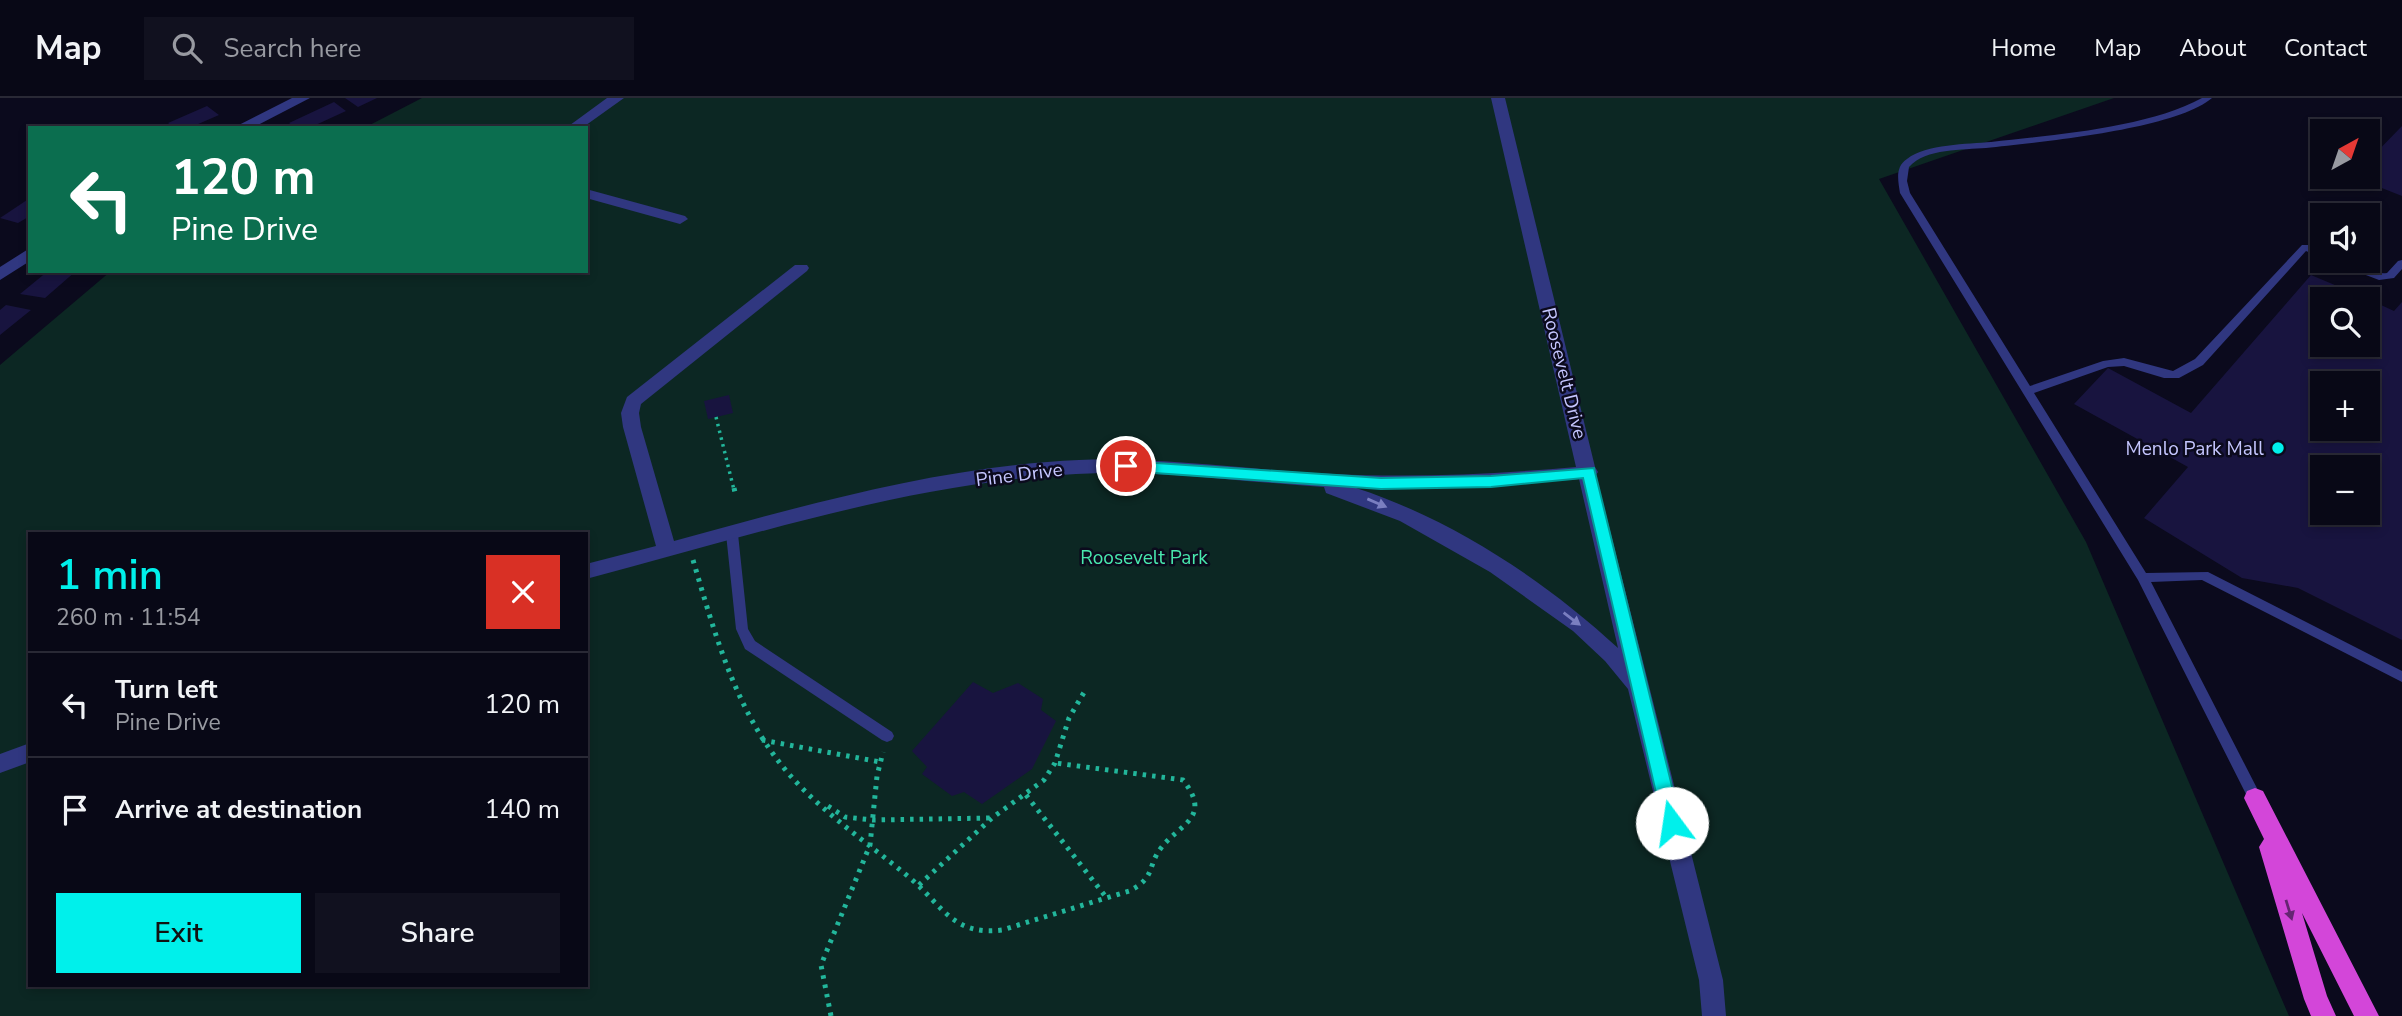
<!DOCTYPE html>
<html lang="en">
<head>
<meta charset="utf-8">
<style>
  :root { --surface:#080816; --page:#11111f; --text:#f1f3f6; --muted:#989aa1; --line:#292935; --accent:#00f0eb }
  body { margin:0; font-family:"Nunito Sans",sans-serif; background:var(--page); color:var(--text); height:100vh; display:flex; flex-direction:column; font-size:26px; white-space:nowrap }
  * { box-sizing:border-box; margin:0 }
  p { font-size:23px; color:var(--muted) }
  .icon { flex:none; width:38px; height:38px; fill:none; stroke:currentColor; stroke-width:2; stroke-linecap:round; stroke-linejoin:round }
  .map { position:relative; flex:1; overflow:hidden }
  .details { position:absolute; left:28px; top:434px; width:560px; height:455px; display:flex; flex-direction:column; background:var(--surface); border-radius:0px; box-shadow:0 4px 10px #0003,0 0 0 2px var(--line) }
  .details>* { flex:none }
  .hud { position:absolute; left:28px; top:28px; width:560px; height:147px; border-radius:0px; box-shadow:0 4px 10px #0003,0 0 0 2px var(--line); background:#0b6e4f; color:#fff; overflow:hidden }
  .needle { width:46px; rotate:40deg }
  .buttons { position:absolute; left:2310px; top:21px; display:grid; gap:14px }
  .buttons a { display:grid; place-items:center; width:70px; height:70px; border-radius:0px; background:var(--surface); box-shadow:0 4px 10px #0003,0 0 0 2px var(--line); font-size:35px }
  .pin { position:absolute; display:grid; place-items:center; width:60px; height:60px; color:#fff; margin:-30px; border:4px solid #fff; border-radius:50%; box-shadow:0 2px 7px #0007 }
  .me { position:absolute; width:77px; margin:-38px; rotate:346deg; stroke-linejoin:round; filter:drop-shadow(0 0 5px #0008) }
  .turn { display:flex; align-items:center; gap:24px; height:147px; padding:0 28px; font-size:32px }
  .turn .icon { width:91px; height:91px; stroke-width:2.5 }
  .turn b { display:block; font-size:49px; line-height:60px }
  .round { display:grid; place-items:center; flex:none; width:74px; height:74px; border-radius:0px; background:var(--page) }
  .headline { display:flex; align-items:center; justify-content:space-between; height:119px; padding:0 28px }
  h1 { font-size:42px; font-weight:600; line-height:52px; color:var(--accent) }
  .cta { display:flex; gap:14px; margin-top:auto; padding:14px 28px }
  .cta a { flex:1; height:80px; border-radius:0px; background:var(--accent); color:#111; font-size:28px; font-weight:600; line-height:80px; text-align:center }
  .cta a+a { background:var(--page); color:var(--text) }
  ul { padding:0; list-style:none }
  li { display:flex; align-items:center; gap:21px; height:105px; padding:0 28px; border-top:2px solid var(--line) }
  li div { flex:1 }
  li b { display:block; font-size:26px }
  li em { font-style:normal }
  header { display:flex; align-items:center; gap:42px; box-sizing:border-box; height:98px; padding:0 35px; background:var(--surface); border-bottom:2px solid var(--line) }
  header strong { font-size:33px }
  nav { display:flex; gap:38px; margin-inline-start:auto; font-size:24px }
  .search { width:490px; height:63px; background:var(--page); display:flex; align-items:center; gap:18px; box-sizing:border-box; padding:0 24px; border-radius:0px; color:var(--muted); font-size:26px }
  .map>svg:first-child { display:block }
</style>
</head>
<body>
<header>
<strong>Map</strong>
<div class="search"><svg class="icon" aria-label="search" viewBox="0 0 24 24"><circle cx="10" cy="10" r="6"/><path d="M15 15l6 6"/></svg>Search here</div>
<nav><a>Home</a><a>Map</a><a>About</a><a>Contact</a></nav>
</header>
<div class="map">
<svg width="2402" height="918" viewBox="0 0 2402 918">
  <rect width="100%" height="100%" fill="#0b0a1d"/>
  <path fill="#0c2723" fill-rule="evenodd" d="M 422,0 L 2114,0 L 1879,81 L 2086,444 L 2289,918 L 0,918 L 0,267 L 111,173 L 586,173 L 586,30 L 364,30 ZM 30,436 L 586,436 L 586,887 L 30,887 Z"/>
  <path fill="#18143f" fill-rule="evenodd" d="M 345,0 L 377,0 L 358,9 Z
    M 334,4 L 346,13 L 309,30 L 296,30 L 289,25 Z
    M 207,8 L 219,17 L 189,30 L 174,30 L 168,25 Z
    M 2402,28 L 2402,98 L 2354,79 L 2368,79 L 2368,63 Z
    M 30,100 L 30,118 L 18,125 L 0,120 Z
    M 48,173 L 76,173 L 45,200 L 20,196 Z
    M 2311,177 L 2368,201 L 2322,201 L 2322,247 L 2368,247 L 2368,201 L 2394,213 L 2402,204 L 2402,542 L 2298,490 L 2242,480 L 2144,420 L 2188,369 L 2074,306 L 2108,270 L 2191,315 ZM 2322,285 L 2368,285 L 2368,331 L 2322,331 ZM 2322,369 L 2368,369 L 2368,415 L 2322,415 Z
    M 6,207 L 31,212 L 0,237 L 0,212 Z
    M 729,297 L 733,315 L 708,321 L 704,303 Z
    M 973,584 L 993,595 L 1018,585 L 1043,601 L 1041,612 L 1056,623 L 1032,671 L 982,706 L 964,694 L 952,698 L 922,676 L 927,669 L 912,653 Z"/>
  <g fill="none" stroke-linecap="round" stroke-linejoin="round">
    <path stroke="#22b69b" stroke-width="3.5" stroke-dasharray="2.5 4.5" stroke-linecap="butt" d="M 716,319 L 734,392"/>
    <path stroke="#22b69b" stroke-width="5" stroke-dasharray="3.5 6" stroke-linecap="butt" d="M 734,390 L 736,399
      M 693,462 C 717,543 739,625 799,687 C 833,722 873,749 910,780 C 943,808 953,838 1002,832 L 1129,793 C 1156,780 1147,768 1161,750 C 1179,726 1213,720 1183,682 L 1055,665
      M 762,642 L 880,664
      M 1026,697 L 1106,799
      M 828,708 L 845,719 L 873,722 L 991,720
      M 919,787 L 992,720 L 1044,682 L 1055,665 L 1069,620 L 1086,591
      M 831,918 L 821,867 L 870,747 L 877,678 L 883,654"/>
    <path fill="#303780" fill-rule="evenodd" d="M 2202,0 L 2212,0 C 2174,32 2039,44 1986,50 C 1963,52 1926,50 1909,69 L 1907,83 L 1910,95 L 2030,288 L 2103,263 L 2124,260 L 2173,273 L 2195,261 L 2302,147 L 2308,147 L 2322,153 L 2322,160 L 2306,153 L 2203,267 L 2179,280 L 2164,280 L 2124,268 L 2108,269 L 2034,295 L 2146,475 L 2208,474 L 2402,573 L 2402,584 L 2202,482 L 2151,484 L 2262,700 L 2260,704 L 2255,706 L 2250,704 L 2138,482 L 1900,95 C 1898,82 1895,69 1907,61 C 1926,46 1968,46 1991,44 C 2053,37 2147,30 2202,0 Z
      M 2402,162 L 2402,171 L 2394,180 L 2379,182 L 2329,163 C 2349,162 2367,177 2387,175 L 2398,163 Z
      M 732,431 L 738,436 L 748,531 L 755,543 L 892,634 L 894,638 L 892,642 L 887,644 L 882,642 L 745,551 L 736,531 L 726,436 Z"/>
    <path fill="#303780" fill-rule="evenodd" d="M 292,0 L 310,0 L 252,30 L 233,30 Z
      M 30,150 L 30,163 L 0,182 L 0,169 Z"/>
    <path fill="#303780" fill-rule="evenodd" d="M 607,0 L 624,0 L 582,30 L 566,30 Z
      M 1491,0 L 1505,0 L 1595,369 L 1598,374 L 1596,377 L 1723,882 L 1726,918 L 1702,918 L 1699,882 L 1628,591 L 1605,563 L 1573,533 L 1490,474 L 1400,423 L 1326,395 L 1324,389 C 1242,384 1159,371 1076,376 C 908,385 747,439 586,481 L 586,466 L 656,448 L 623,329 L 621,315 L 627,299 L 795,167 L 807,167 L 809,170 L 807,173 L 641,306 L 639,315 L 641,329 L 674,443 C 806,407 941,368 1079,362 C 1164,359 1248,372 1333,376 C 1414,380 1495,376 1576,369 ZM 1579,381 L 1618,550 C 1544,482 1452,421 1356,390 L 1462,390 Z
      M 586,91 L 685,118 L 688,121 L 680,126 L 586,100 Z
      M 30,645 L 30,664 L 0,675 L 0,656 Z"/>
    <path fill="#d346d9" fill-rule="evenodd" d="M 2255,690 L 2263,693 L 2379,918 L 2354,918 L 2302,815 L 2327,898 L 2336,918 L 2311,918 L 2304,901 L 2259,749 L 2264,741 L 2244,700 L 2247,693 Z"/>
  </g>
  <defs><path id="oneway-solid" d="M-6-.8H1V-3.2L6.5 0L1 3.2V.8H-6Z" transform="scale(1.75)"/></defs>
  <g fill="#7a7ec0">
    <use href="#oneway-solid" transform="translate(1377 405) rotate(23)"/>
    <use href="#oneway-solid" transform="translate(1572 521) rotate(37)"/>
  </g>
  <use fill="#652572" href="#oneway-solid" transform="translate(2289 812) rotate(73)"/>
  <path fill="#00f0eb" stroke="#009c99" stroke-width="2" d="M 1126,363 L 1381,380 L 1491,378 L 1594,370 L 1681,725 L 1679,731 L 1672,734 L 1665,731 L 1663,725 L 1583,380 L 1491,389 L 1381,391 L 1126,373 L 1119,368 Z"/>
  <circle fill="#00f0eb" stroke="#0b0a1d" stroke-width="2.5" cx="2278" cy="350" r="7"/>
  <g text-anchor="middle" stroke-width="5" stroke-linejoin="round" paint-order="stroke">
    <g font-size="19" fill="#c5c6ff" stroke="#0b0a1d">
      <text transform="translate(1565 275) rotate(76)" y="7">Roosevelt Drive</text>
      <text transform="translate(1019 376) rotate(-7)" y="7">Pine Drive</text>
    </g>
    <g font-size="19" fill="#c5c6ff" stroke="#0b0a1d" text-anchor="end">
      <text x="2264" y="357">Menlo Park Mall</text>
    </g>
    <g font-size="19" fill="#48e8ad" stroke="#0b0a1d">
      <text x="1144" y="466">Roosevelt Park</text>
    </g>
  </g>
</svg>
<div class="buttons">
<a><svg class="needle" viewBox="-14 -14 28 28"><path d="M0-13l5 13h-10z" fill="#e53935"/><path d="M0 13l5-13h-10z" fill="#989aa1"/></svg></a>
<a><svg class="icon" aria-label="sound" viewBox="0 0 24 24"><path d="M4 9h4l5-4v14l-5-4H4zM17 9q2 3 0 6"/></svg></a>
<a><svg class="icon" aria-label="search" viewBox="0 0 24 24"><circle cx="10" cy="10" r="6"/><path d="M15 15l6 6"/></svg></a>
<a>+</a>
<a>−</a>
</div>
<div class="pin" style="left:1126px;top:368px;background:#d93025"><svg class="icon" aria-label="arrive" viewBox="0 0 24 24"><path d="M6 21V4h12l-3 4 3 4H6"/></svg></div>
<svg class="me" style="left:1672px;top:725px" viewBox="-20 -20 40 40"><circle r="19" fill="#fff"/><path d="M0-13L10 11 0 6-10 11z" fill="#00f0eb"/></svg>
<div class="hud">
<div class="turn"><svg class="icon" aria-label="left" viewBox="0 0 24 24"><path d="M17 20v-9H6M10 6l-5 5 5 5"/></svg><div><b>120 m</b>Pine Drive</div></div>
</div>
<section class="details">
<div class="headline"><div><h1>1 min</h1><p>260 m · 11:54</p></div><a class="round" style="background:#d93025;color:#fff"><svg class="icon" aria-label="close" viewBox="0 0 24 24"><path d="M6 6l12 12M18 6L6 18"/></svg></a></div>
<ul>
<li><svg class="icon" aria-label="left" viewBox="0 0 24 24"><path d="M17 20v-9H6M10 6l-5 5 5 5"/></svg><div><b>Turn left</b><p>Pine Drive</p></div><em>120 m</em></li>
<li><svg class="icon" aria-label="arrive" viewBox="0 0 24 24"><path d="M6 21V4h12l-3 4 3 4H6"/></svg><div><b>Arrive at destination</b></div><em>140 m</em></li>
</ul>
<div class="cta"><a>Exit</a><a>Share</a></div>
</section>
</div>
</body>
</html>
